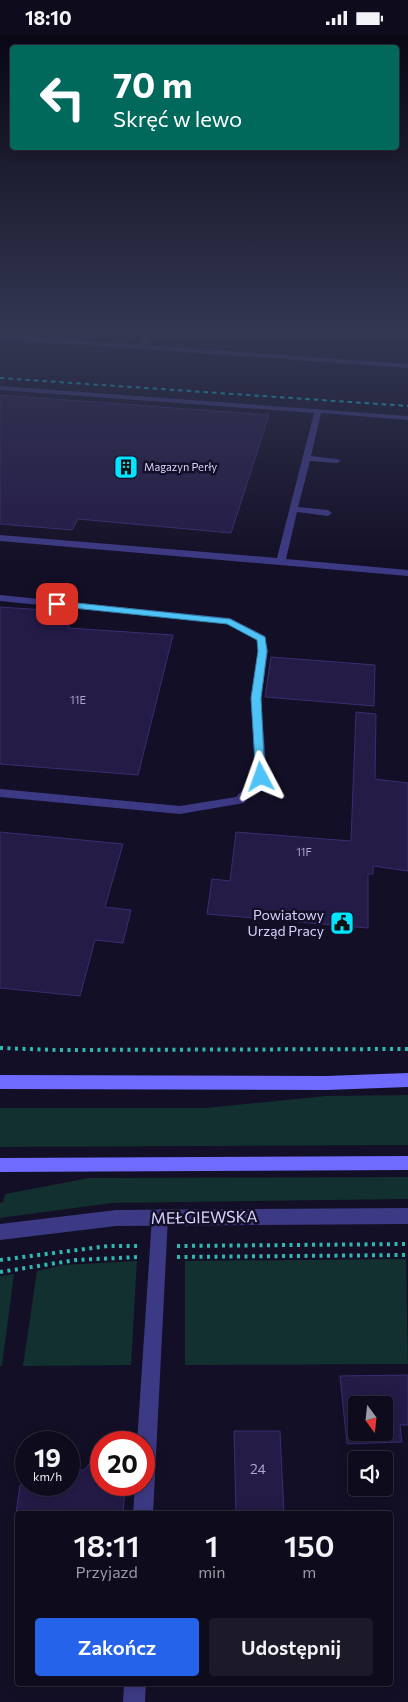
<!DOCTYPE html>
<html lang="pl">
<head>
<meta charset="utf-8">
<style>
  :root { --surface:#0e0b1c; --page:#1c1929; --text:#f1f3f6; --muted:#9b9ba3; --line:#2e2b3b; --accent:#2563eb }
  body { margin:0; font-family:Commissioner,sans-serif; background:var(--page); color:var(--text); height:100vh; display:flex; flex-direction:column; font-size:19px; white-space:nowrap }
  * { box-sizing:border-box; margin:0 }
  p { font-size:16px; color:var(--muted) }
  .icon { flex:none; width:28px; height:28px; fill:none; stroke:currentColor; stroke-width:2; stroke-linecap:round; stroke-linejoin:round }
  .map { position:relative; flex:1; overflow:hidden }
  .details { position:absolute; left:15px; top:1476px; width:378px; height:175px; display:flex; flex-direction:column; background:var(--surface); border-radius:5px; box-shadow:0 2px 12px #0003,0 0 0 1px var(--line) }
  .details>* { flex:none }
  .top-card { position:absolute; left:10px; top:10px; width:389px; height:105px; border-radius:5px; box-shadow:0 2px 12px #0003,0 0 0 1px var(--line); background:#00695c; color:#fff; overflow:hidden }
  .needle { width:32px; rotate:165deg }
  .controls { position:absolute; left:348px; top:1361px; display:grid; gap:10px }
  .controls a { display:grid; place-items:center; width:45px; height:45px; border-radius:5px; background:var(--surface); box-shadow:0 2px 12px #0003,0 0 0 1px var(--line); font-size:25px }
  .speed { position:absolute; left:15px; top:1396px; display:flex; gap:10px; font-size:25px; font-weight:700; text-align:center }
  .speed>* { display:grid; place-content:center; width:65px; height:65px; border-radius:50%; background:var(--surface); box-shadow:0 2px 12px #0003,0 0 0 1px var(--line); line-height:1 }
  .speed small { font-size:12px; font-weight:400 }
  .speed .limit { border:8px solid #d22; background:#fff; color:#111 }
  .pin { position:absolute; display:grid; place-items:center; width:42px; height:42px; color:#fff; margin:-21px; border-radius:10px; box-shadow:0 2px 8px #0006 }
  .me { position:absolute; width:55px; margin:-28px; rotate:356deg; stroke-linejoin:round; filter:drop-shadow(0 0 4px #0008) }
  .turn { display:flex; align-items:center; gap:18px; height:105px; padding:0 20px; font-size:22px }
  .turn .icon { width:65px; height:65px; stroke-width:2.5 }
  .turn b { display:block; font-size:35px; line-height:42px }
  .eta { display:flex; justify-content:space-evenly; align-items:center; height:85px; text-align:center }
  .eta b { font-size:30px; font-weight:600; line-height:35px }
  .action { display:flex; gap:10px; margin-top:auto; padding:10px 20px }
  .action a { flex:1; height:58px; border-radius:5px; background:var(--accent); color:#fff; font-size:20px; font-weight:600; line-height:58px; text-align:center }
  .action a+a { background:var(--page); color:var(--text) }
  .status { display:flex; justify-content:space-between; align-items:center; height:35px; padding:0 25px; background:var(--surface); direction:ltr }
  .status svg { height:14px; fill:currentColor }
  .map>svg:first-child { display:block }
</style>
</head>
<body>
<div class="status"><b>18:10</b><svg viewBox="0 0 49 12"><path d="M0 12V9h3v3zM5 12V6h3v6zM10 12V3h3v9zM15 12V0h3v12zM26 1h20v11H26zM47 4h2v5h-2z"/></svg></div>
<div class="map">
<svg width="408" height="1667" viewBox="0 0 408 1667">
  <rect width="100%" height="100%" fill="#130f26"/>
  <path fill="#12302f" d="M 408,1060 L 408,1110 L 0,1112 L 0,1073 L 205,1073 L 326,1061 Z
    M 408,1142 L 408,1164 L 112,1168 L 0,1183 L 0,1168 L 3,1167 L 5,1159 L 89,1143 Z
    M 406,1224 L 408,1329 L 185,1330 L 185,1226 Z
    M 137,1226 L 131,1330 L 23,1331 L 37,1236 L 63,1230 Z
    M 14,1239 L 2,1331 L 0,1331 L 0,1241 Z"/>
  <path fill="#241b47" stroke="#3b2d73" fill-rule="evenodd" d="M 0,360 L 269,380 L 231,498 L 78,484 L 72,495 L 0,489 Z
    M 0,572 L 74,577 L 68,593 L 173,600 L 138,740 L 0,729 Z
    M 271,622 L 375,630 L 374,671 L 265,662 Z
    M 356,677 L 376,679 L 375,744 L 408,748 L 408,836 L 373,831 L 373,839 L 368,839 L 368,893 L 207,879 L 212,844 L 230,846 L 236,797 L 351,806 Z
    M 0,797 L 123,809 L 105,872 L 131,875 L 123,908 L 95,905 L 80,961 L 0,953 Z
    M 408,1340 L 408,1390 L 400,1390 L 402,1407 L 347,1409 L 340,1341 ZM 356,1370 L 384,1370 L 384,1398 L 356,1398 Z
    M 234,1396 L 280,1396 L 284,1479 L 236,1479 Z
    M 101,1415 L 101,1450 L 125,1450 L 123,1479 L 16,1479 L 20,1450 L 69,1450 L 69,1435 L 84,1435 Z"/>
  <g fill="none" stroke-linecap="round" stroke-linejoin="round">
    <path stroke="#2fb8b0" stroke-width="4" stroke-dasharray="3 4.5" stroke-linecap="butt" d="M 0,1013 L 56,1015 L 408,1014
      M 177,1211 L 408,1209
      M 177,1222 L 408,1220
      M 0,1225 L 108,1211 L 138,1211
      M 0,1237 L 76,1225 L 138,1222"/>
    <path fill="#3d3a85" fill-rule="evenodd" d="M 147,297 L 153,297 L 145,310 L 408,329 L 408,333 L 0,304 L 0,300 L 139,310 Z
      M 0,351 L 408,381 L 408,385 L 321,378 L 311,421 L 337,424 L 341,426 L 337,428 L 310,426 L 298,472 L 328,475 L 332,478 L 328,481 L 297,477 L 286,524 L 408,535 L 408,541 L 0,506 L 0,500 L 277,523 L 314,378 L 0,355 Z
      M 0,560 L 230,583 L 265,601 L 268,616 L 261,663 L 267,742 L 265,745 L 244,768 L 180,779 L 0,762 L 0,754 L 180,771 L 236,762 L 255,741 L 251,663 L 258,616 L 257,604 L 228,589 L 0,566 Z
      M 160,1174 L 166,1176 L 168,1182 L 153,1479 L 133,1479 L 135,1450 L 144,1450 L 144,1408 L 137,1408 L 152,1182 L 154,1176 Z
      M 124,1649 L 146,1649 L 145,1667 L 123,1667 Z"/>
    <path fill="#3d3a85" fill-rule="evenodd" d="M 408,1173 L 408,1189 L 116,1191 L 0,1205 L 0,1189 L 116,1175 Z"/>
    <path fill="#6f6bff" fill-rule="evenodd" d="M 408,1038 L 408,1052 L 326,1055 L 0,1054 L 0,1040 L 326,1041 Z
      M 408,1121 L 408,1135 L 0,1137 L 0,1123 Z"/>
    <path stroke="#00e5ff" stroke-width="2" stroke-dasharray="4.5 4" stroke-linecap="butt" d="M 0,343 L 408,371"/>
  </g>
  <linearGradient id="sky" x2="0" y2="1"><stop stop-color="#0a0815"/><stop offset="0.56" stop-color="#333752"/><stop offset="1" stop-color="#333752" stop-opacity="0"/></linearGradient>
  <rect width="408" height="530" fill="url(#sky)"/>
  <path fill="#4fc3f7" stroke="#337fa1" d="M 57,566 L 230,584 L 265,602 L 267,616 L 261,663 L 265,744 L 258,744 L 256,742 L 251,663 L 258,616 L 257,605 L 227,589 L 54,571 L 53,569 Z"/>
  <defs>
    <g id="building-square" transform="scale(1.25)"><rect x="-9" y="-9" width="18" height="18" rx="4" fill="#00e5ff" stroke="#130f26"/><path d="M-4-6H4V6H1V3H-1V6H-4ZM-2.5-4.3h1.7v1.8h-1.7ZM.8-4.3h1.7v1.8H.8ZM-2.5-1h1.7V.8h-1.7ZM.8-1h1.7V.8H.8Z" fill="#111"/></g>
    <g id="civic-square" transform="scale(1.25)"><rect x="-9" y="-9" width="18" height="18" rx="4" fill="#00e5ff" stroke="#130f26"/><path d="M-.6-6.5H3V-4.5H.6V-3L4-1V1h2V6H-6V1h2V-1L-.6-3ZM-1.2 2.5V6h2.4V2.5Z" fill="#111"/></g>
  </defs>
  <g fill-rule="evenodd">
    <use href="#building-square" x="126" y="432"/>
    <use href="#civic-square" x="342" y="888"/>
  </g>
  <g text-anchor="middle" stroke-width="5" stroke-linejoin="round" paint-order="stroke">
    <g font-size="11" fill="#d9d4ff" stroke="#130f26" text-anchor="start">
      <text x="144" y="436">Magazyn Perły</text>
    </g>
    <g font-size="11" fill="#aca6d1">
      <text x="78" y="669">11E</text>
      <text x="304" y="821">11F</text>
    </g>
    <g font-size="14" fill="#d9d4ff" stroke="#130f26" text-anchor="end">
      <text x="324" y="885">Powiatowy<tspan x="324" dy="16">Urząd Pracy</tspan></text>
    </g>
    <g font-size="14" fill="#aca6d1">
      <text x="258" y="1439">24</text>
    </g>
    <g font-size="16" fill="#d9d4ff" stroke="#130f26">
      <text transform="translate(204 1182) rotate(-1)" y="6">MEŁGIEWSKA</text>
    </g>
  </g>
</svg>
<div class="controls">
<a><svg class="needle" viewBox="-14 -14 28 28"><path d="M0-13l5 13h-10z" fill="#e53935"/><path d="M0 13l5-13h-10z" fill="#9b9ba3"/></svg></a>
<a><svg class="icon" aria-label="sound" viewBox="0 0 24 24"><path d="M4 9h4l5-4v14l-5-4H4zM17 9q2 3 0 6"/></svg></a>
</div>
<div class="speed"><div>19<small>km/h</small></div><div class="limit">20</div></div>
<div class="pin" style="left:57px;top:569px;background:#d93025"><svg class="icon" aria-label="arrive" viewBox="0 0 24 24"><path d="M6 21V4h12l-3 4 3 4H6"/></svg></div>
<svg class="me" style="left:261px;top:742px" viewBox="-20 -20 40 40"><path d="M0-17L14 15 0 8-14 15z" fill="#4fc3f7" stroke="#fff" stroke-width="4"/></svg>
<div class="top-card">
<div class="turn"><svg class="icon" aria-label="left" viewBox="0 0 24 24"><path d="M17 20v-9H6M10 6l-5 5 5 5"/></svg><div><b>70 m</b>Skręć w lewo</div></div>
</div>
<section class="details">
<div class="eta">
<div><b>18:11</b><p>Przyjazd</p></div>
<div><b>1</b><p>min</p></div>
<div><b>150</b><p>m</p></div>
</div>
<div class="action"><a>Zakończ</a><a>Udostępnij</a></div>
</section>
</div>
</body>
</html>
